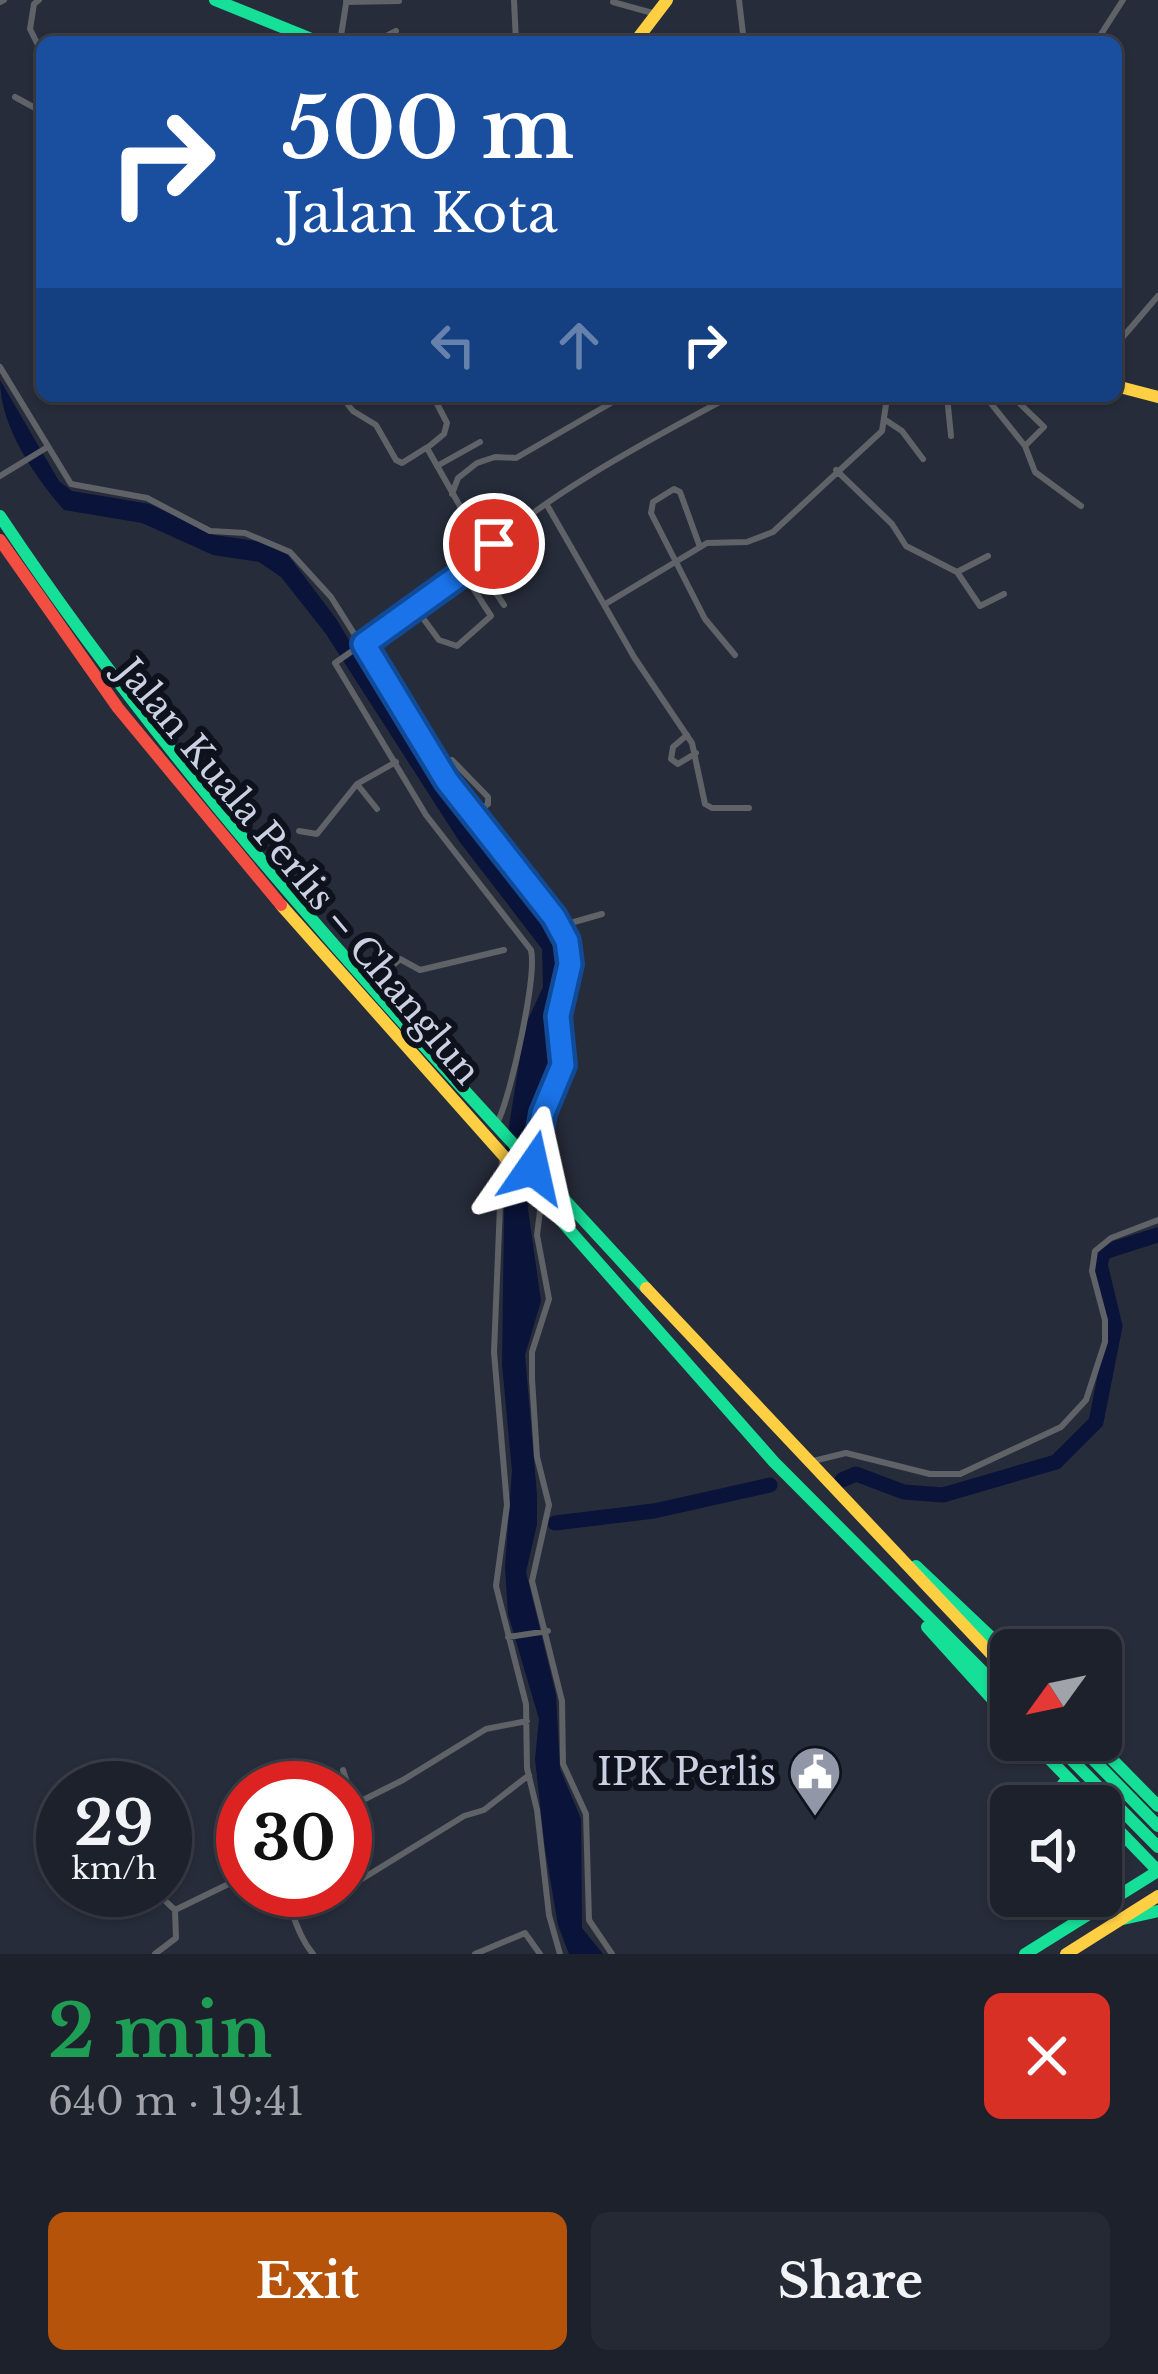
<!DOCTYPE html>
<html lang="en">
<head>
<meta charset="utf-8">
<style>
  :root { --surface:#1d212c; --page:#252934; --text:#f1f3f6; --muted:#a0a3a9; --line:#3b3e48; --accent:#b45309 }
  body { margin:0; font-family:"Libre Baskerville",serif; background:var(--page); color:var(--text); height:100vh; display:flex; flex-direction:column; font-size:45px; white-space:nowrap }
  * { box-sizing:border-box; margin:0 }
  p { font-size:39px; color:var(--muted) }
  .icon { flex:none; width:66px; height:66px; fill:none; stroke:currentColor; stroke-width:2; stroke-linecap:round; stroke-linejoin:round }
  .map { position:relative; height:1954px; overflow:hidden }
  .drawer { display:flex; flex-direction:column; background:var(--surface); flex:1 }
  .drawer>* { flex:none }
  .hud { position:absolute; left:36px; top:36px; width:1086px; height:366px; border-radius:18px; box-shadow:0 3px 9px #0004,0 0 0 3px var(--line); background:#1a4fa0; color:#fff; overflow:hidden }
  .needle { width:78px; rotate:237deg }
  .controls { position:absolute; left:990px; top:1629px; display:grid; gap:24px }
  .controls a { display:grid; place-items:center; width:132px; height:132px; border-radius:18px; background:var(--surface); box-shadow:0 3px 9px #0004,0 0 0 3px var(--line); font-size:60px }
  .speed { position:absolute; left:36px; top:1761px; display:flex; gap:24px; font-size:60px; font-weight:700; text-align:center }
  .speed>* { display:grid; place-content:center; width:156px; height:156px; border-radius:50%; background:var(--surface); box-shadow:0 3px 9px #0004,0 0 0 3px var(--line); line-height:1 }
  .speed small { font-size:30px; font-weight:400 }
  .speed .limit { border:18px solid #d22; background:#fff; color:#111 }
  .pin { position:absolute; display:grid; place-items:center; width:102px; height:102px; color:#fff; margin:-51px; border:6px solid #fff; border-radius:50%; box-shadow:0 3px 12px #0007 }
  .me { position:absolute; width:132px; margin:-66px; rotate:11deg; stroke-linejoin:round; filter:drop-shadow(0 0 9px #0008) }
  .turn { display:flex; align-items:center; gap:42px; height:252px; padding:0 48px; font-size:54px }
  .turn .icon { width:156px; height:156px; stroke-width:2.5 }
  .turn b { display:block; font-size:84px; line-height:102px }
  .lanes { display:flex; align-items:center; height:114px; padding:0 48px; background:#0003; justify-content:center; gap:60px; direction:ltr }
  .lanes .off { opacity:.35 }
  .round { display:grid; place-items:center; flex:none; width:126px; height:126px; border-radius:18px; background:var(--page) }
  .summary { display:flex; align-items:center; justify-content:space-between; height:204px; padding:0 48px }
  h1 { font-size:72px; font-weight:700; line-height:90px; color:#1e9e55 }
  .button { display:flex; gap:24px; margin-top:auto; padding:24px 48px }
  .button a { flex:1; height:138px; border-radius:18px; background:var(--accent); color:#fff; font-size:48px; font-weight:700; line-height:138px; text-align:center }
  .button a+a { background:var(--page); color:var(--text) }
  .map>svg:first-child { display:block }
</style>
</head>
<body>
<div class="map">
<svg width="1158" height="1954" viewBox="0 0 1158 1954">
  <rect width="100%" height="100%" fill="#272c3a"/>
  <path fill="#0a1339" d="M 0,380 L 59,481 L 72,491 L 150,504 L 214,535 L 263,542 L 288,555 L 337,620 L 423,766 L 553,926 L 560,945 L 561,972 L 550,1037 L 555,1079 L 543,1098 L 533,1139 L 528,1209 L 541,1301 L 525,1355 L 537,1495 L 537,1524 L 526,1572 L 556,1695 L 560,1769 L 581,1819 L 582,1928 L 603,1954 L 569,1954 L 558,1925 L 545,1849 L 535,1759 L 539,1719 L 508,1614 L 505,1567 L 512,1471 L 502,1364 L 505,1151 L 525,1026 L 543,987 L 542,949 L 459,841 L 326,634 L 281,577 L 259,562 L 213,555 L 142,523 L 64,510 C 34,476 0,426 0,380 Z"/>
  <g fill="none" stroke-linecap="round" stroke-linejoin="round">
    <path stroke="#0a1339" stroke-width="15" d="M 842,1480 L 856,1474 L 904,1492 L 943,1495 L 1056,1462 L 1096,1422 L 1115,1326 L 1100,1264 L 1104,1252 L 1158,1235
      M 555,1523 L 654,1511 L 770,1485"/>
    <path stroke="#5f6267" stroke-width="6" d="M 39,0 L 34,4 L 30,29 L 42,53
      M 514,0 L 516,42
      M 739,0 L 744,42
      M 0,2 L 4,0
      M 346,2 L 399,1
      M 613,2 L 656,14
      M 340,42 L 346,4
      M 375,42 L 396,31
      M 1096,42 L 1123,0
      M 15,97 L 35,108
      M 39,116 L 35,108 L 42,96
      M 1116,345 L 1158,296
      M 0,367 L 71,484 L 147,498 L 210,531 L 245,533 L 290,552 L 331,597 L 447,781 L 554,917 L 567,942 L 570,964 L 558,1016 L 563,1065 L 543,1113 L 534,1164
      M 341,396 L 353,411 L 376,425 L 396,460 L 402,463 L 426,448
      M 433,396 L 447,423 L 444,434 L 427,448 L 469,522 L 513,567 L 527,562
      M 947,396 L 951,436
      M 985,396 L 1025,446 L 1035,472 L 1081,506
      M 1012,396 L 1044,427 L 1025,446
      M 887,421 L 902,431 L 923,459
      M 437,466 L 480,442
      M 836,470 L 892,524 L 906,546 L 957,572 L 988,556
      M 0,476 L 46,448
      M 452,494 L 458,478 L 477,463 L 495,457 L 516,458 L 623,396
      M 547,505 L 634,657 L 692,743 L 705,804 L 712,808 L 749,808
      M 700,547 L 680,492 L 674,489 L 653,502 L 651,513 L 705,619 L 735,655
      M 476,563 L 504,605
      M 957,572 L 980,606 L 1004,594
      M 607,603 L 707,543 L 747,542 L 773,532 L 882,431 L 887,398
      M 414,606 L 439,640 L 457,646 L 491,616 L 462,571
      M 687,735 L 673,747 L 671,759 L 678,764 L 696,753
      M 436,763 L 452,760 L 488,797 L 488,804 L 472,815
      M 357,784 L 377,809
      M 299,831 L 317,834 L 357,784 L 396,762
      M 560,926 L 602,914
      M 373,983 L 400,959 L 420,970 L 504,950
      M 498,1121 C 511,1095 537,976 531,950 L 426,815 L 335,663 L 489,555 C 516,509 677,425 731,396
      M 502,1157 L 494,1352 L 507,1505 L 496,1586 L 526,1704 L 527,1768 L 537,1810 L 549,1915 L 560,1954
      M 541,1203 L 537,1235 L 549,1299 L 532,1352 L 532,1379 L 537,1457 L 549,1505 L 532,1581 L 562,1701 L 563,1764 L 586,1814 L 589,1920 L 612,1954
      M 809,1462 L 846,1453 L 930,1474 L 960,1474 L 1061,1427 L 1086,1400 L 1105,1342 L 1105,1320 L 1092,1271 L 1095,1251 L 1111,1238 L 1158,1220
      M 508,1637 L 548,1631
      M 343,1770 L 354,1804
      M 345,1809 L 403,1780 L 486,1729 L 527,1721
      M 357,1882 L 464,1816 L 484,1810 L 529,1775
      M 282,1890 C 294,1912 297,1935 313,1954
      M 114,1907 L 158,1894 L 175,1910
      M 155,1954 L 176,1938 L 175,1910 L 243,1877
      M 475,1954 L 525,1933 L 540,1954"/>
    <path stroke="#16e098" stroke-width="12" d="M 215,0 L 319,42
      M 0,516 C 186,796 419,1041 646,1288
      M 550,1208 L 774,1462 L 1011,1700
      M 916,1566 L 1011,1656
      M 927,1627 L 1011,1720
      M 1031,1740 L 1095,1806
      M 1052,1740 L 1158,1847
      M 1074,1740 L 1158,1826
      M 1093,1740 L 1158,1806
      M 1063,1784 L 1082,1806
      M 1101,1812 L 1158,1871
      M 1101,1829 L 1118,1864 L 1109,1903
      M 1123,1919 L 1158,1911
      M 1025,1954 L 1158,1871"/>
    <path stroke="#ffcf43" stroke-width="12" d="M 635,42 L 667,0
      M 1116,386 L 1158,397
      M 854,396 L 895,396
      M 281,905 L 550,1208
      M 646,1288 L 1011,1675
      M 1066,1954 L 1158,1896"/>
    <path stroke="#f24e42" stroke-width="12" d="M 0,540 L 118,708 L 281,905"/>
  </g>
  <g fill="none" stroke-linecap="round" stroke-linejoin="round">
    <g stroke="#114b97" stroke-width="30">
      <path id="route" d="M 494,544 L 489,554 L 364,644 L 447,781 L 554,917 L 567,941 L 570,964 L 558,1016 L 563,1065 L 543,1113 L 533,1168"/>
    </g>
    <use href="#route" stroke="#1a73e8" stroke-width="21"/>
  </g>
  <defs>
    <g id="civic-pin" transform="scale(2.7)"><path d="M0 17L-7.5 6A9.5 9.5 0 1 1 7.5 6Z" fill="#9297a7" stroke="#0e121d"/><path d="M-.6-6.5H3V-4.5H.6V-3L4-1V1h2V6H-6V1h2V-1L-.6-3ZM-1.2 2.5V6h2.4V2.5Z" fill="#fff"/></g>
  </defs>
  <g fill-rule="evenodd">
    <use href="#civic-pin" x="815" y="1772"/>
  </g>
  <g text-anchor="middle" stroke-width="12" stroke-linejoin="round" paint-order="stroke">
    <g font-size="36" fill="#cbd1e2" stroke="#0e121d">
      <text transform="translate(299 871) rotate(50)" y="13">Jalan Kuala Perlis – Changlun</text>
    </g>
    <g font-size="36" fill="#cbd1e2" stroke="#0e121d" text-anchor="end">
      <text x="776" y="1785">IPK Perlis</text>
    </g>
  </g>
</svg>
<div class="controls">
<a><svg class="needle" viewBox="-14 -14 28 28"><path d="M0-13l5 13h-10z" fill="#e53935"/><path d="M0 13l5-13h-10z" fill="#a0a3a9"/></svg></a>
<a><svg class="icon" aria-label="sound" viewBox="0 0 24 24"><path d="M4 9h4l5-4v14l-5-4H4zM17 9q2 3 0 6"/></svg></a>
</div>
<div class="speed"><div>29<small>km/h</small></div><div class="limit">30</div></div>
<div class="pin" style="left:494px;top:544px;background:#d93025"><svg class="icon" aria-label="arrive" viewBox="0 0 24 24"><path d="M6 21V4h12l-3 4 3 4H6"/></svg></div>
<svg class="me" style="left:533px;top:1168px" viewBox="-20 -20 40 40"><path d="M0-17L14 15 0 8-14 15z" fill="#1a73e8" stroke="#fff" stroke-width="4"/></svg>
<div class="hud">
<div class="turn"><svg class="icon" aria-label="right" viewBox="0 0 24 24"><path d="M7 20v-9h11M14 6l5 5-5 5"/></svg><div><b>500 m</b>Jalan Kota</div></div>
<div class="lanes"><svg class="icon off" aria-label="left" viewBox="0 0 24 24"><path d="M17 20v-9H6M10 6l-5 5 5 5"/></svg><svg class="icon off" aria-label="ahead" viewBox="0 0 24 24"><path d="M12 20V5M6 11l6-6 6 6"/></svg><svg class="icon" aria-label="right" viewBox="0 0 24 24"><path d="M7 20v-9h11M14 6l5 5-5 5"/></svg></div>
</div>
</div>
<section class="drawer">
<div class="summary"><div><h1>2 min</h1><p>640 m · 19:41</p></div><a class="round" style="background:#d93025;color:#fff"><svg class="icon" aria-label="close" viewBox="0 0 24 24"><path d="M6 6l12 12M18 6L6 18"/></svg></a></div>
<div class="button"><a>Exit</a><a>Share</a></div>
</section>
</body>
</html>
